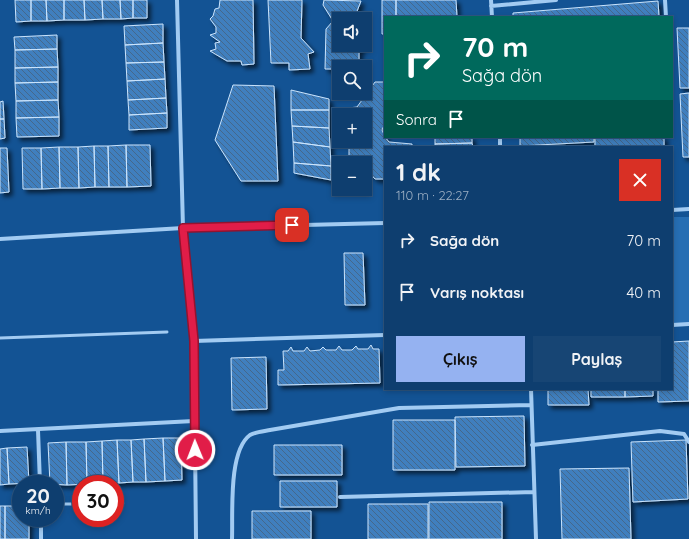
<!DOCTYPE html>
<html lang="tr">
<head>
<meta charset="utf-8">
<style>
  :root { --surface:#0e3e6f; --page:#174574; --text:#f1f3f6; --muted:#9baec3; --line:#2e5782; --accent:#95b2f1 }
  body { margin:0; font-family:Quicksand,sans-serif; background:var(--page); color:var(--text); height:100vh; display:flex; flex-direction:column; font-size:15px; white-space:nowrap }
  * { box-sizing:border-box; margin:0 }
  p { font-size:13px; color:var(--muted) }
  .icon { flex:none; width:22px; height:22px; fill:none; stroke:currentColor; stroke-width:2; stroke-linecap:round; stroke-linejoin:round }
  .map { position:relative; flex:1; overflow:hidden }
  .drawer { position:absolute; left:384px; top:146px; width:289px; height:244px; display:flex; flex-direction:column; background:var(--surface); border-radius:0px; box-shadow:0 2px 6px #0003,0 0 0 1px var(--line) }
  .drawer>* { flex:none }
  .hud { position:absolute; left:384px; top:16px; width:289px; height:122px; border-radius:0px; box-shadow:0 2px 6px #0003,0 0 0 1px var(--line); background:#00695c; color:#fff; overflow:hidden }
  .tools { position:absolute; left:332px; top:12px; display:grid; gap:8px }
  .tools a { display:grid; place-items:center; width:40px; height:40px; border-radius:0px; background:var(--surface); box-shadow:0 2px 6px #0003,0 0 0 1px var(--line); font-size:20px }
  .speed { position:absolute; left:12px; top:475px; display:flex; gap:8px; font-size:20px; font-weight:700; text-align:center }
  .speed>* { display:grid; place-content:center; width:52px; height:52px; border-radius:50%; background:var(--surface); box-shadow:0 2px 6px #0003,0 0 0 1px var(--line); line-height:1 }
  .speed small { font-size:10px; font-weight:400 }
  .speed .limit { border:6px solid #d22; background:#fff; color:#111 }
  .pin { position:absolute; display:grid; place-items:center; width:34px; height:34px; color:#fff; margin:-17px; border-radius:8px; box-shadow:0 2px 6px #0006 }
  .me { position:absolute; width:44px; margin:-22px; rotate:359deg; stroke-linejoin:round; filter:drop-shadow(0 0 3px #0008) }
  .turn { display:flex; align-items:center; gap:14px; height:84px; padding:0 12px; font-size:18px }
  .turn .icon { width:52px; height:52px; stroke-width:2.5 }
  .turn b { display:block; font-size:28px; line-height:34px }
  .then { display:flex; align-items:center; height:38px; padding:0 12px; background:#0003; gap:8px; font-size:15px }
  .round { display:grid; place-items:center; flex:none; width:42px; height:42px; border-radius:0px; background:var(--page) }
  .headline { display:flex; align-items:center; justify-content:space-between; height:68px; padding:0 12px }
  h1 { font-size:24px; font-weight:800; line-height:30px }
  .button { display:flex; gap:8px; margin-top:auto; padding:8px 12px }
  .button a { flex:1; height:46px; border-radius:0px; background:var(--accent); color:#111; font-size:16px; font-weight:800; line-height:46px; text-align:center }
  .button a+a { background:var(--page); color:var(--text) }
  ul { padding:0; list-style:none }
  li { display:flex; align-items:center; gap:12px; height:52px; padding:0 12px }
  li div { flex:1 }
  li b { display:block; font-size:15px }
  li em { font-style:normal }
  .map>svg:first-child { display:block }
</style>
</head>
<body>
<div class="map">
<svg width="689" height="539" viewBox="0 0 689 539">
  <defs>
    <pattern id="building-back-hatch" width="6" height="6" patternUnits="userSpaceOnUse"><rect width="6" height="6" fill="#407fbe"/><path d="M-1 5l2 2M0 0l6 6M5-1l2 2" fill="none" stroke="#45688b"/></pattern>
    <filter id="shadow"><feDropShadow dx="3.5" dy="3.5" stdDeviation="2" flood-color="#0009"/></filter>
  </defs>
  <rect width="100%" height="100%" fill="#135394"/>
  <path fill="#266eb3" d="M 672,217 L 689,217 L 689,324 L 672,325 Z"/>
  <path fill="url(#building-back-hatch)" stroke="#cae4fd" filter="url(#shadow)" d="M 15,0 L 31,0 L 31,21 L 16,22 Z
    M 31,0 L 46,0 L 47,21 L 31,21 Z
    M 46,0 L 64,0 L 64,20 L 47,21 Z
    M 64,0 L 84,0 L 85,20 L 64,20 Z
    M 84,0 L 102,0 L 103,19 L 85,20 Z
    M 102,0 L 120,0 L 121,19 L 103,19 Z
    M 120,0 L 133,0 L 133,18 L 121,19 Z
    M 133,0 L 147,0 L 147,18 L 133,18 Z
    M 220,0 L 253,0 L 254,64 L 242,65 L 241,61 L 227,61 L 210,51 L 216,49 L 215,43 L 220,42 L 210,35 L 216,33 L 216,27 L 210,19 L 213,16 L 215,9 L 219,8 Z
    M 268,0 L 302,0 L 301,38 L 314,52 L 308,54 L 310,69 L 289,70 L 289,63 L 271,63 Z
    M 324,0 L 361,1 L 354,19 L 339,19 L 339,45 L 359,45 L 362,49 L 359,51 L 359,61 L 364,64 L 359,67 L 346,67 L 343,63 L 339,69 L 325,69 L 326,29 L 333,21 L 323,5 Z
    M 382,0 L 396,0 L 396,17 L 385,17 L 385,34 L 382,34 Z
    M 396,0 L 456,0 L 457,17 L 396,17 Z
    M 658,1 L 659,17 L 513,17 L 513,13 Z
    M 163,24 L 163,43 L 125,45 L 124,26 Z
    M 677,28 L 689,28 L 689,88 L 680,88 Z
    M 57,35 L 57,49 L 15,50 L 14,37 Z
    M 163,43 L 164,62 L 126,63 L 125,45 Z
    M 57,49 L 58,67 L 15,68 L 15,50 Z
    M 164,62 L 165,79 L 127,81 L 126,63 Z
    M 58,67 L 58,82 L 15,83 L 15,68 Z
    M 165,79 L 166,98 L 128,100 L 127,81 Z
    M 58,82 L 58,100 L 16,101 L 15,83 Z
    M 375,82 L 385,82 L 385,123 L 382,130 L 385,137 L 389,142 L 412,144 L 412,147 L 385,147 L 385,179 L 375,179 L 365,168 L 365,163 L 361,163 L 357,159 L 349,156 L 349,141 L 365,141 L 365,115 L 348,115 L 348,108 L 357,107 Z
    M 233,85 L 274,86 L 278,181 L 241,181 L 215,140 Z
    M 291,90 L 329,99 L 329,110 L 291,110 Z
    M 689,93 L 689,157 L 683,157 L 680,94 Z
    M 166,98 L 167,113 L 129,115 L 128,100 Z
    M 58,100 L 59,117 L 16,118 L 16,101 Z
    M 3,101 L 4,119 L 0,119 L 0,102 Z
    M 291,110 L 329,110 L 329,128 L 292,126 Z
    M 167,113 L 167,128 L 129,130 L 129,115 Z
    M 59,117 L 59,136 L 17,137 L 16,118 Z
    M 0,119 L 4,119 L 5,138 L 0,139 Z
    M 292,126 L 329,128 L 330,147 L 293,142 Z
    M 435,137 L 472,137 L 472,143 L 435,144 Z
    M 520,137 L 594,137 L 594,142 L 520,146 Z
    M 595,137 L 664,137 L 664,147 L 595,147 Z
    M 293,142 L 330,147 L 331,166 L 294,163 Z
    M 472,143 L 473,147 L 435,147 L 435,144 Z
    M 126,145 L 150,145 L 151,186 L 127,187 Z
    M 126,145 L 127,187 L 109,187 L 108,146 Z
    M 94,146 L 108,146 L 109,187 L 95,187 Z
    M 94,146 L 95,187 L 79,188 L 78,147 Z
    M 59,147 L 78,147 L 79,188 L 60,188 Z
    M 59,147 L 60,188 L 42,189 L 41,148 Z
    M 0,148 L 7,148 L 9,192 L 0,193 Z
    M 22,148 L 41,148 L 42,189 L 23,189 Z
    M 294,163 L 331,166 L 331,180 L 294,173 Z
    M 344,253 L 363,253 L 365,305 L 345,305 Z
    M 689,341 L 689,401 L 658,402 L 658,389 L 672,389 L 672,342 Z
    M 371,345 L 373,349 L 379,349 L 380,383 L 278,385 L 278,370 L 284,370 L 283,351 L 288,351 L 291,347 L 293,351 L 304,351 L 307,347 L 310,351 L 320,350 L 323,347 L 326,350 L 336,350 L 339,346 L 342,350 L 352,350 L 356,346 L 358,349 L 368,349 Z
    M 266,357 L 267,409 L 232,410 L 231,358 Z
    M 548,389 L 588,389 L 589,405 L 548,405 Z
    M 591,389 L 625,389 L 625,397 L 591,397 Z
    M 625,389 L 653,389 L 653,396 L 625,397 Z
    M 524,416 L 525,466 L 456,467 L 455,417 Z
    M 393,420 L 455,420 L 455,470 L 393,470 Z
    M 163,438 L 181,438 L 182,480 L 165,481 Z
    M 163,438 L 165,481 L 146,482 L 144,439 Z
    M 144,439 L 146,482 L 133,482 L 131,440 Z
    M 117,440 L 131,440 L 133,482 L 119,483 Z
    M 117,440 L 119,483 L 103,483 L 102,441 Z
    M 686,440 L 688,499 L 633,502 L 631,442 Z
    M 102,441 L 103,483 L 87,484 L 86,442 Z
    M 66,442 L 86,442 L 87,484 L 67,485 Z
    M 66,442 L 67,485 L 50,484 L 48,443 Z
    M 274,445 L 342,445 L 342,475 L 274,475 Z
    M 27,447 L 29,483 L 9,484 L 7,448 Z
    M 7,448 L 9,484 L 0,485 L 0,449 Z
    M 629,468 L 631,539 L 562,539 L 560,469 Z
    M 280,481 L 337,481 L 337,507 L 280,507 Z
    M 429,502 L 502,502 L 502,539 L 429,539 Z
    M 368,504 L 428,504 L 428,539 L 368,539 Z
    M 0,506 L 5,506 L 5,539 L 0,539 Z
    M 5,506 L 21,506 L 21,518 L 29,518 L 29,539 L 5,539 Z
    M 252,511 L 311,511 L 311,539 L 252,539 Z"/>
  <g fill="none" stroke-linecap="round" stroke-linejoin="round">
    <path stroke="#a2cbf2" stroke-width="3" d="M 0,338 L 167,332
      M 115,503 L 123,503
      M 55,504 L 81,504"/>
    <path stroke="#a2cbf2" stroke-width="4" d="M 177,0 L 183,228 L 194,341 L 196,539
      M 491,0 L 492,17
      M 665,0 L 666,17
      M 491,6 L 556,0
      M 500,137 L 500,147
      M 672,210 L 689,209
      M 0,239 L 183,228 L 385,223
      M 672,325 L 689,324
      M 194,341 L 385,335
      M 531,389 L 536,539
      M 38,430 L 40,484
      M 0,431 L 194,421
      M 532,445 L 660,431 L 684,434 L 689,442
      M 340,497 L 534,492
      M 41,518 L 41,539
      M 232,539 C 233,514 228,451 250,435 C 255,432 265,431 270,430 L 399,408 L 531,405"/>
  </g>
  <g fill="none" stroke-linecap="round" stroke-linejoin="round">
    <g stroke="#92132f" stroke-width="10">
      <path id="route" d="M 195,450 L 194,341 L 183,228 L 292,225"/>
    </g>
    <use href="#route" stroke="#e11d48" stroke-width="7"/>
  </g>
</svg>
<div class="tools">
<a><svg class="icon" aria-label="sound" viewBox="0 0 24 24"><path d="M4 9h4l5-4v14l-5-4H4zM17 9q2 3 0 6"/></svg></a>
<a><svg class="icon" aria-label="search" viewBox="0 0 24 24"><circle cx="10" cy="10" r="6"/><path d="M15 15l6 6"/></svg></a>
<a>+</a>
<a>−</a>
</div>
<div class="speed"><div>20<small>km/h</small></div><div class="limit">30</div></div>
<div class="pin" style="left:292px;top:225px;background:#d93025"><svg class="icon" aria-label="arrive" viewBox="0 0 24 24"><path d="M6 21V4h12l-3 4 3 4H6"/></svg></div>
<svg class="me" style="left:195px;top:450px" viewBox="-20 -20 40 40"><circle r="17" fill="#e11d48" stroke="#fff" stroke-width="3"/><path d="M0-11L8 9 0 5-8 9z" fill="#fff"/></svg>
<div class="hud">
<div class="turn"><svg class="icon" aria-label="right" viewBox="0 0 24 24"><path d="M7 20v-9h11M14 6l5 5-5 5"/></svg><div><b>70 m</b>Sağa dön</div></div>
<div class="then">Sonra<svg class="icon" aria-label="arrive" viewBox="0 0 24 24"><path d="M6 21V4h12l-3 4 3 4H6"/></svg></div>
</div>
<section class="drawer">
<div class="headline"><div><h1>1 dk</h1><p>110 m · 22:27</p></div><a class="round" style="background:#d93025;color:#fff"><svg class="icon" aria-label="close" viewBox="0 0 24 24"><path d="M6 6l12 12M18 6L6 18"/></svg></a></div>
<ul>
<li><svg class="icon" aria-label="right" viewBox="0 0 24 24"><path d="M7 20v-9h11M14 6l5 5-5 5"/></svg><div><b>Sağa dön</b></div><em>70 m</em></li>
<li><svg class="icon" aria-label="arrive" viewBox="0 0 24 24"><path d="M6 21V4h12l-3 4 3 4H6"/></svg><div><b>Varış noktası</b></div><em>40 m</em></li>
</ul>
<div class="button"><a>Çıkış</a><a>Paylaş</a></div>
</section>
</div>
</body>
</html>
